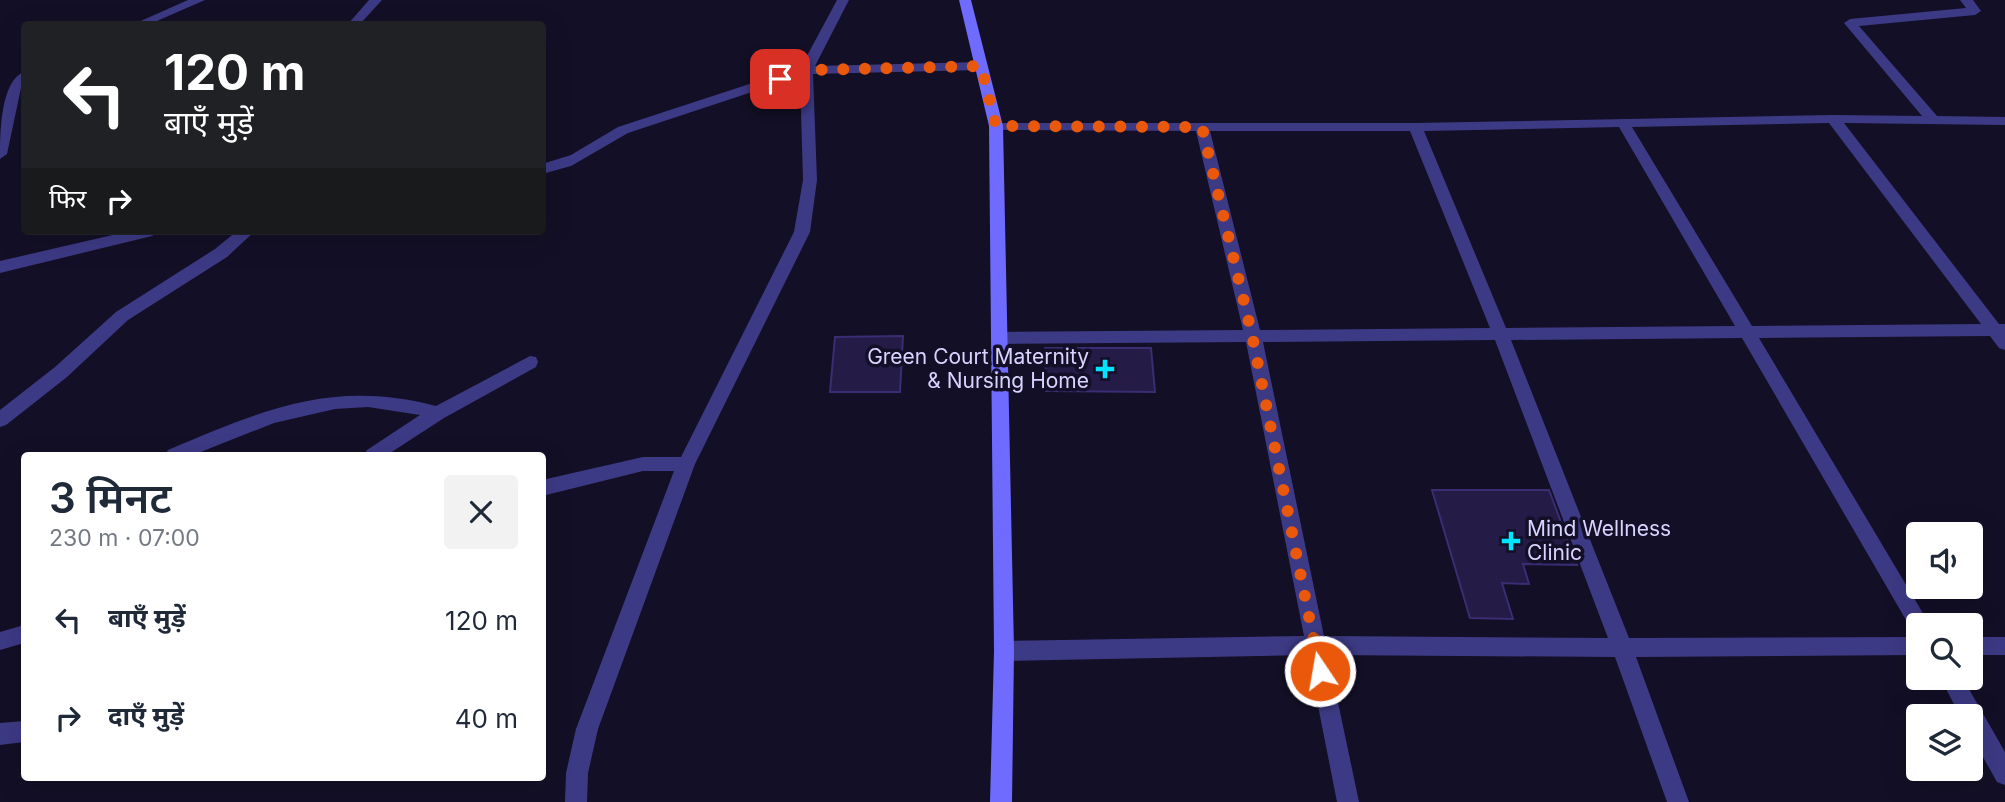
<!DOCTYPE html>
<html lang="hi">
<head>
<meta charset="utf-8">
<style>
  :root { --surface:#fff; --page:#f2f2f3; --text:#1f2937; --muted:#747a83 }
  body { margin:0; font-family:Inter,"Noto Sans Devanagari",sans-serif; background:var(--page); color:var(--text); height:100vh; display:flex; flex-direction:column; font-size:26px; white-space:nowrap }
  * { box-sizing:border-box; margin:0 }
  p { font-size:23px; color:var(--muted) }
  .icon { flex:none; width:38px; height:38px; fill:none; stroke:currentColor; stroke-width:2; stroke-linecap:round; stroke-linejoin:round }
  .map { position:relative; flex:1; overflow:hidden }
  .details { position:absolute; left:21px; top:452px; width:525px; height:329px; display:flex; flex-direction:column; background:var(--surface); border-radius:7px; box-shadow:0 7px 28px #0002 }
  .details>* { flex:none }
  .guide { position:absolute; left:21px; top:21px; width:525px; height:214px; border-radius:7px; box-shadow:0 7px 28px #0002; background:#202124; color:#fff; overflow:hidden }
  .controls { position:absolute; left:1906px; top:522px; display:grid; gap:14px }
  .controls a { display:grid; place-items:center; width:77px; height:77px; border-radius:7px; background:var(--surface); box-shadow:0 7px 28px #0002; font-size:35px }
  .pin { position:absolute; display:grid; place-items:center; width:60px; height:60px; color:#fff; margin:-30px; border-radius:14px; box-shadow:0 4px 10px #0006 }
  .me { position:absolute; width:77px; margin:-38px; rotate:348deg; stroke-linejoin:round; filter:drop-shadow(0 0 5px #0008) }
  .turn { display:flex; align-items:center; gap:24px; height:147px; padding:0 28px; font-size:32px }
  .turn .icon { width:91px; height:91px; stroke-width:2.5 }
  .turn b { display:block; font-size:49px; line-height:60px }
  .then { display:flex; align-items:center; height:66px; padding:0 28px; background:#0003; gap:14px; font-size:26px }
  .round { display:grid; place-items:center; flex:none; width:74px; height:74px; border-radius:7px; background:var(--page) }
  .headline { display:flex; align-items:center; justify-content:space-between; height:119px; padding:0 28px }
  h1 { font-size:42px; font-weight:600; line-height:52px }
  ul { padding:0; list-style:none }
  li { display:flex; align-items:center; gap:21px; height:98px; padding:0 28px }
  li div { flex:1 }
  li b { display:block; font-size:26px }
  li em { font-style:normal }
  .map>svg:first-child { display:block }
</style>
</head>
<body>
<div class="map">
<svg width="2005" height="802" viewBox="0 0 2005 802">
  <rect width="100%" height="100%" fill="#130f26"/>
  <path fill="#241b47" stroke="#3b2d73" stroke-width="2" d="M 903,336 L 900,392 L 830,392 L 835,337 Z
    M 1045,348 L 1151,348 L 1155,392 L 1046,391 Z
    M 1432,490 L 1549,490 L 1577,565 L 1523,564 L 1529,584 L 1502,583 L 1513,619 L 1470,618 Z"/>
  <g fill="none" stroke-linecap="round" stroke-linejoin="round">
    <path fill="#3d3a85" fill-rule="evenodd" d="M 188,0 L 205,0 L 150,24 L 134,24 Z
      M 369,0 L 382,0 L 360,24 L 348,24 Z
      M 837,0 L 849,0 L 815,66 L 981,62 L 988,66 L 981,70 L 813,74 L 817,180 L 810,232 L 695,464 L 598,729 L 588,773 L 587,802 L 565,802 L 566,773 L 576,729 L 674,471 L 643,471 L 542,496 L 542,480 L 643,457 L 681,457 L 794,232 L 803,180 L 800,76 L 628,133 L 571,166 L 542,174 L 542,164 L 571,155 L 618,127 L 801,67 Z
      M 1960,0 L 1973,0 L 1981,11 L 1975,15 L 1859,26 L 1937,116 L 2005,117 L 2005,125 L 1844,123 L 1999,324 L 2005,324 L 2005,350 L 1999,348 L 1990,336 L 1759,338 L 1930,625 L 1918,625 L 1918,633 L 1913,632 L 1742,338 L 1511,340 L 1629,638 L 1918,637 L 1918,655 L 1636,657 L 1689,802 L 1667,802 L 1615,657 L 1328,655 L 1359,802 L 1337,802 L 1308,655 L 1004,661 L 997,658 L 994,651 L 997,644 L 1004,641 L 1304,636 L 1246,342 L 1000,344 L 992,338 L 1000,332 L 1243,330 L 1196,131 L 996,130 L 991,129 L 991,123 L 1415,123 L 1833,115 L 1922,116 L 1844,23 L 1850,19 L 1966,8 ZM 1829,123 L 1981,324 L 1752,326 L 1632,127 ZM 1619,127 L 1735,326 L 1506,328 L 1424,131 ZM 1210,131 L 1410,131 L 1490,328 L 1260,330 ZM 1495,340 L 1608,638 L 1324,636 L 1263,342 Z
      M 24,72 L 24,83 L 21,88 L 7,154 L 0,159 C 0,135 0,81 24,72 Z
      M 130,231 L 160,231 L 152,236 L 0,273 L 0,261 Z
      M 237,231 L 255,231 L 227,257 L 128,320 L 67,377 L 6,425 L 0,427 L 0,410 L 55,367 L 116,312 L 215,249 Z
      M 530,356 L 536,357 L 538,362 L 536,367 L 444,418 L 387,455 L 364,455 L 367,450 L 420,415 L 368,407 L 335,409 L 274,423 L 193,455 L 165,455 L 168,450 C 264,410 331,379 436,406 Z
      M 24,625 L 24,643 L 0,650 L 0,632 Z
      M 1970,637 L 2005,637 L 2005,655 L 1970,655 Z
      M 1940,677 L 1962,677 L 2005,752 L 2005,785 L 1997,782 L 1970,734 L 1970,716 L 1960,716 Z
      M 24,721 L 24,742 L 0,745 L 0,723 Z"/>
    <path fill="#6f6bff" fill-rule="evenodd" d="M 959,0 L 971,0 L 1003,126 L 1014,651 L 1012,802 L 990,802 L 994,651 L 989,126 Z"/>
  </g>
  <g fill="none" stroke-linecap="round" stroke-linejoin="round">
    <path stroke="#ea580c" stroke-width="12" stroke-dasharray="0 21.6" d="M 780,79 L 806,70 L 981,66 L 996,126 L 1202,127 L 1252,335 L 1320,671"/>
  </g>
  <g fill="#00e5ff" stroke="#130f26" stroke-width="2.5">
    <path d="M1101.5 358.5h7v7h7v7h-7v7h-7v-7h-7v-7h7z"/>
    <path d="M1507.5 530.5h7v7h7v7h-7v7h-7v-7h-7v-7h7z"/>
  </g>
  <g text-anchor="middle" stroke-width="7" stroke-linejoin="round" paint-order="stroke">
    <g font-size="21" fill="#d9d4ff" stroke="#130f26" text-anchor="end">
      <text x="1089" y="364">Green Court Maternity<tspan x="1089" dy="24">&amp; Nursing Home</tspan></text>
      <text x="1527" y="536" text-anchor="start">Mind Wellness<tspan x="1527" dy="24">Clinic</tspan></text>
    </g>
  </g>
</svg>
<div class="controls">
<a><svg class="icon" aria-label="sound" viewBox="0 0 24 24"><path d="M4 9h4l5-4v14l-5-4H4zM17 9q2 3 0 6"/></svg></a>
<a><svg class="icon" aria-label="search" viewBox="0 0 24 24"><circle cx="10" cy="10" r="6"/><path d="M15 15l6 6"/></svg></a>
<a><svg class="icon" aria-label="layers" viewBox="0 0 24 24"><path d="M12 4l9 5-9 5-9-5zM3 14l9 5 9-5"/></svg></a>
</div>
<div class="pin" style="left:780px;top:79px;background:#d93025"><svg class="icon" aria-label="arrive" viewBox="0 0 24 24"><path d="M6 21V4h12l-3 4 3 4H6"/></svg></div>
<svg class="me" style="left:1320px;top:671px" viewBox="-20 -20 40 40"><circle r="17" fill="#ea580c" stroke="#fff" stroke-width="3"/><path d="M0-11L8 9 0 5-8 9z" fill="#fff"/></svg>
<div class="guide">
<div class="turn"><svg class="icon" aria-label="left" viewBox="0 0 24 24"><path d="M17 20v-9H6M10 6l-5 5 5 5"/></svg><div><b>120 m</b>बाएँ मुड़ें</div></div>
<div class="then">फिर<svg class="icon" aria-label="right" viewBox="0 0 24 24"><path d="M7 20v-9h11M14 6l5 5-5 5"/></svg></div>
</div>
<section class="details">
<div class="headline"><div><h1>3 मिनट</h1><p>230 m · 07:00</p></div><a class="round"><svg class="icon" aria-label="close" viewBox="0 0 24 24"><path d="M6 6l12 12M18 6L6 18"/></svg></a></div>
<ul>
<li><svg class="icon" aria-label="left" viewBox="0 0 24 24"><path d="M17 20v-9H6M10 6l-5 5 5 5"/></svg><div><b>बाएँ मुड़ें</b></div><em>120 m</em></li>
<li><svg class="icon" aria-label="right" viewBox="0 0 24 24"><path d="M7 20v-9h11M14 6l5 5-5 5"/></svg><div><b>दाएँ मुड़ें</b></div><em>40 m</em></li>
</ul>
</section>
</div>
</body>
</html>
